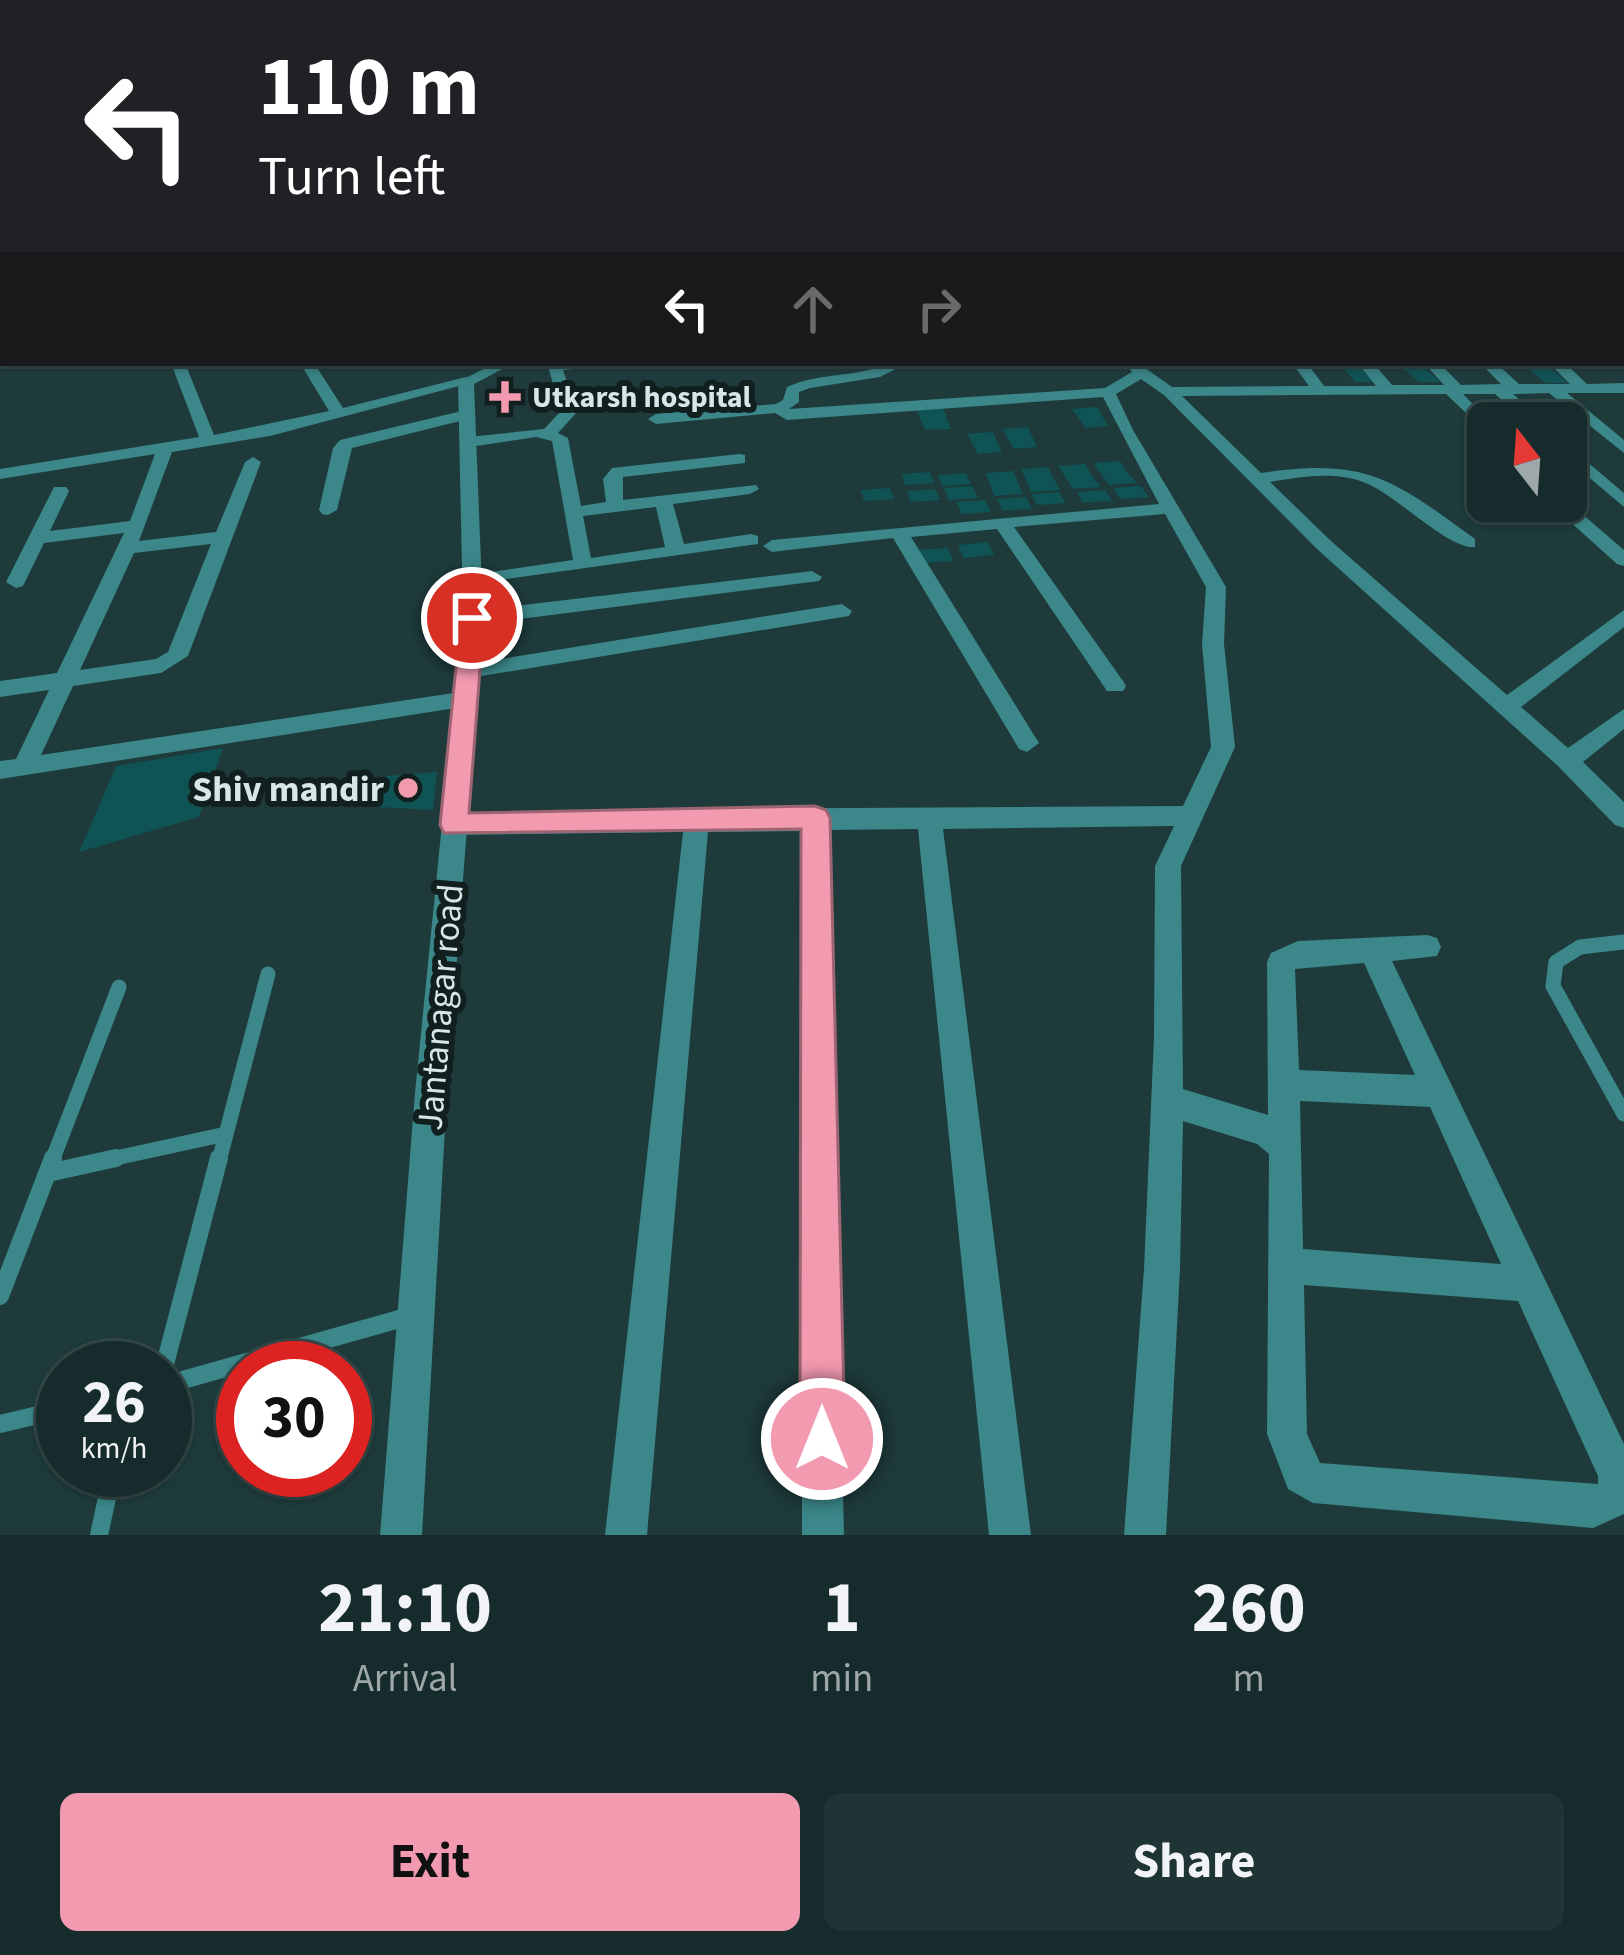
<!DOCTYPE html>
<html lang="en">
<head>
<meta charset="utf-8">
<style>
  :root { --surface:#162c2c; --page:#1f3434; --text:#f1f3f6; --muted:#9ea7a9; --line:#354848; --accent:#f29ab0 }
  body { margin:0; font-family:"Source Sans 3",sans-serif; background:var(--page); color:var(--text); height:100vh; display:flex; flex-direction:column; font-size:45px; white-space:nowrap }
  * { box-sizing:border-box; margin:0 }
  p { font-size:39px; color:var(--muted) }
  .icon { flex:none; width:66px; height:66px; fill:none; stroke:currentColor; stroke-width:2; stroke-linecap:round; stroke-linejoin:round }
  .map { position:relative; height:1535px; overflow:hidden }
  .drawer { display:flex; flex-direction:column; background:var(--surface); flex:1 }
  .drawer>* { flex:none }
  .top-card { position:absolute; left:0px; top:0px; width:1626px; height:366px; box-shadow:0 3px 9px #0004,0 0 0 3px var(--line); background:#202124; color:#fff; overflow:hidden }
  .needle { width:78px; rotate:343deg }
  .controls { position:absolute; left:1467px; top:402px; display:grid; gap:24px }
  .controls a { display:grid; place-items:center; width:120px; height:120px; border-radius:18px; background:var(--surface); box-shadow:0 3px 9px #0004,0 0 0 3px var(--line); font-size:60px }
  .speed { position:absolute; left:36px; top:1341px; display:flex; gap:24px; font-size:60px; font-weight:700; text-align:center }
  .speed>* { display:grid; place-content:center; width:156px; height:156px; border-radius:50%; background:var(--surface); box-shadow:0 3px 9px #0004,0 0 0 3px var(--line); line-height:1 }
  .speed small { font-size:30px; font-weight:400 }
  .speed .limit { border:18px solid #d22; background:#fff; color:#111 }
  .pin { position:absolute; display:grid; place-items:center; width:102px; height:102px; color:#fff; margin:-51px; border:6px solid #fff; border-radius:50%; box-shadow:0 3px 12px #0007 }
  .me { position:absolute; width:132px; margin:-66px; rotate:0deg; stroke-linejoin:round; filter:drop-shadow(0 0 9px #0008) }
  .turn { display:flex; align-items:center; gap:42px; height:252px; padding:0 60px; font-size:54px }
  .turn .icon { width:156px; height:156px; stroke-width:2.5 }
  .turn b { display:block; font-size:84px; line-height:102px }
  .lanes { display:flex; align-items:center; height:114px; padding:0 60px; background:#0003; justify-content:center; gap:60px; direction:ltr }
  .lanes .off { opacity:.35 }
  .eta { display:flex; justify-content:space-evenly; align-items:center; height:204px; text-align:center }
  .eta b { font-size:72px; font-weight:700; line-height:84px }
  .primary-button { display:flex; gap:24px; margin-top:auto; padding:24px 60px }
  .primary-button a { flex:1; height:138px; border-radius:18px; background:var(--accent); color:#111; font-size:48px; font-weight:700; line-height:138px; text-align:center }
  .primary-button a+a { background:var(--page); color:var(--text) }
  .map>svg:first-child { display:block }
</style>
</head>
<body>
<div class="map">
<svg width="1624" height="1535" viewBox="0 0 1624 1535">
  <rect width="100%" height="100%" fill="#1e3a3b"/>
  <path fill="#0f5355" d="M 1339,363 L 1360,363 L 1376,382 L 1355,382 Z
    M 1396,363 L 1418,363 L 1441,382 L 1419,382 Z
    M 1522,363 L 1544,363 L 1568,383 L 1546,383 Z
    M 1097,407 L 1108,426 L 1086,428 L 1072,409 Z
    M 943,408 L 951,429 L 925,430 L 917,410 Z
    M 1028,427 L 1037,447 L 1014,449 L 1002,429 Z
    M 993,432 L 1002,452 L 978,454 L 967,434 Z
    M 1120,461 L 1127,472 L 1137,483 L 1109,485 L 1093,463 Z
    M 1085,464 L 1092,476 L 1101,487 L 1073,489 L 1058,466 Z
    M 1048,467 L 1060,490 L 1031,492 L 1021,469 Z
    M 1013,471 L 1023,494 L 994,496 L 986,473 Z
    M 930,472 L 934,483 L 905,485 L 902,474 Z
    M 966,473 L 971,484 L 942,486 L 938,475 Z
    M 972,486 L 978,498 L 948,500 L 944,488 Z
    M 1141,486 L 1149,497 L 1120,499 L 1113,488 Z
    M 890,488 L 894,499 L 864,501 L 861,490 Z
    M 935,489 L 940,500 L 910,502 L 907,491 Z
    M 1105,490 L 1112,501 L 1083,503 L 1077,492 Z
    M 1059,492 L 1066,503 L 1037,505 L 1031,494 Z
    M 1026,497 L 1032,509 L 1003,511 L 997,499 Z
    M 985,500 L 991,512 L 961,514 L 957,502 Z
    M 988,542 L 994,555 L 963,558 L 958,545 Z
    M 948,548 L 953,561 L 922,563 L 917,550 Z
    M 223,748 L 199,817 L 79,852 L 116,766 Z
    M 437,772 L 433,810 L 377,807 L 386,776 Z"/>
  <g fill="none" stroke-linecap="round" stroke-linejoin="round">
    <path stroke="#3b8789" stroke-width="15" d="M 1624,942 L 1580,947 L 1556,962 L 1553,986 L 1624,1114
      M 52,1161 L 119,987
      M 102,1161 L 226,1134
      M 219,1161 L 268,974"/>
    <path stroke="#3b8789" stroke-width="18" d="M 48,1173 L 116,1158
      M 0,1296 L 53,1158
      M 164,1368 L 219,1158
      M 165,1385 L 410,1316
      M 0,1424 L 63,1409
      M 99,1535 L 113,1470"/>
    <path fill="#3b8789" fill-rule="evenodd" d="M 3,190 L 3,196 L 0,197 L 0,191 Z
      M 1623,193 L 1624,193 L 1624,200 L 1623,200 Z
      M 1623,212 L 1624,212 L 1624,219 L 1623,219 Z
      M 0,230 L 3,230 L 3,236 L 0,236 Z
      M 1623,232 L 1624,233 L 1624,241 L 1623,240 Z
      M 0,267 L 3,267 L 3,275 L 0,275 Z
      M 1623,268 L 1624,268 L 1624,277 L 1623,277 Z
      M 3,289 L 3,297 L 0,298 L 0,290 Z
      M 3,314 L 3,322 L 0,323 L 0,315 Z
      M 1623,314 L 1624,314 L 1624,323 L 1623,323 Z
      M 0,341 L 3,341 L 3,363 L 8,363 L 3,364 Z
      M 171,363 L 185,363 L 214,435 L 329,411 L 300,363 L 314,363 L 343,408 L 466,377 L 474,382 L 270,436 L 172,452 L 139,541 L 216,532 L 245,462 L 253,457 L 261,462 L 188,656 L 161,673 L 73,686 L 41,755 L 467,691 L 475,693 L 478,699 L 475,705 L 0,779 L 0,761 L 16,759 L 49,690 L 0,697 L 0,681 L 57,673 L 124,533 L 44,543 L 23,586 L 16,588 L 6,582 L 54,487 L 66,487 L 69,491 L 50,531 L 130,521 L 155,454 L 0,479 L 0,469 L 199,437 ZM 211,544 L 168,652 L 156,659 L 80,670 L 134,553 Z
      M 547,363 L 605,363 L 598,367 L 563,370 L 577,412 L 558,433 L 568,438 L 581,506 L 606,502 L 603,479 L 612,468 L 739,454 L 745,455 L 745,463 L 623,477 L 623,500 L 756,485 L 759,489 L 750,494 L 673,504 L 684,544 L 751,534 L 758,536 L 758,544 L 464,585 L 461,581 L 471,575 L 573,560 L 552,441 L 536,437 L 469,447 L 461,442 L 469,437 L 544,429 L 561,411 ZM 656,507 L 665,547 L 591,558 L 583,516 Z
      M 889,363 L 907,363 L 880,377 L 810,388 L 799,392 L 799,402 L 789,409 L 1105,388 L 1132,372 L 1125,363 L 1138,363 L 1172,387 L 1309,386 L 1292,363 L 1307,363 L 1324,386 L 1376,386 L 1358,363 L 1373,363 L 1392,385 L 1444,385 L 1424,363 L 1439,363 L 1461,385 L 1501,384 L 1480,363 L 1496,363 L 1519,384 L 1570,384 L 1549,363 L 1565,363 L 1587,384 L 1624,383 L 1624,393 L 1567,393 L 1624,440 L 1624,453 L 1549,393 L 1513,394 L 1545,423 L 1528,423 L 1495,394 L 1463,394 L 1491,423 L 1488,423 L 1488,434 L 1446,394 L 1182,396 L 1261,473 C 1366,457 1393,479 1475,539 L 1475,547 C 1448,550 1395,493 1363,482 C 1334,471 1300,477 1270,482 L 1331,541 L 1507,695 L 1624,610 L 1624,627 L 1521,707 L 1568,748 L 1624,709 L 1624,729 L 1583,762 L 1624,802 L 1624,828 L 1615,825 L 1559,767 L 1317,549 L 1164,395 L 1141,379 L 1116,394 L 1133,430 L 1226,587 L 1224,644 L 1235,747 L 1181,866 L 1183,1089 L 1268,1115 L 1267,962 L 1271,953 L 1298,941 L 1427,935 L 1437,938 L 1441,947 L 1437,956 L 1392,961 L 1624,1444 L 1624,1514 L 1593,1528 L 1313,1503 L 1288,1489 L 1267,1434 L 1269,1154 L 1257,1144 L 1183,1121 L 1180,1269 L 1166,1535 L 1124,1535 L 1144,1269 L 1154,1036 L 1155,866 L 1174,826 L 943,829 L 1031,1535 L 989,1535 L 918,829 L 828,830 L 844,1535 L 802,1535 L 802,831 L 708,832 L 647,1535 L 605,1535 L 683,832 L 454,835 L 445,832 L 441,825 L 445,818 L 697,809 L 1183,806 L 1211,747 L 1202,644 L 1206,587 L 1165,514 L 1014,527 L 1123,681 L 1126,686 L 1123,691 L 1107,691 L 997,529 L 911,537 L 1039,743 L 1027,752 L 1019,749 L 893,538 L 772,552 L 763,546 L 772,540 L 1159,504 L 1103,397 L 787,420 L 775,413 L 656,424 L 648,419 L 656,414 L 776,404 L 783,400 L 787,387 C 820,372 857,378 889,363 ZM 1364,963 L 1415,1075 L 1299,1070 L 1295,969 ZM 1300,1101 L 1430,1107 L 1501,1264 L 1303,1249 ZM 1304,1285 L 1518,1301 L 1598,1476 L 1598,1484 L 1320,1463 L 1307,1434 Z
      M 466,410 L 472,412 L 472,418 L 352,448 L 337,510 L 328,515 L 322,514 L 319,510 L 333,448 L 340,440 Z
      M 1566,444 L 1624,493 L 1624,507 L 1566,458 Z
      M 1566,500 L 1624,550 L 1624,566 L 1617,564 L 1547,501 Z
      M 812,571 L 822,577 L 819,581 L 473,625 L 463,618 L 473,611 Z
      M 842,604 L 852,611 L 849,616 L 469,678 L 458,671 L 469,664 Z"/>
    <path fill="#3b8789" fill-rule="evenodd" d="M 0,194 L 3,194 L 0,202 Z
      M 495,363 L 514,363 L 474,384 L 483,614 L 447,1093 L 422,1535 L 380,1535 L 415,1093 L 463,614 L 458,382 Z"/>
  </g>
  <linearGradient id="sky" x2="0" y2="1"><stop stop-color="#102020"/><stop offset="0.45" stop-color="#3b5560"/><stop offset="1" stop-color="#3b5560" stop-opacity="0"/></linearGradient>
  <rect width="1624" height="390" fill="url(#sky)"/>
  <path fill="#f29ab0" stroke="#9d6472" stroke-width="3" d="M 472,611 L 484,618 L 469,813 L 815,806 L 826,810 L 830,818 L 845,1439 L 838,1455 L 822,1462 L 806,1455 L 800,1439 L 801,829 L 444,833 L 440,825 L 461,618 Z"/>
  <g fill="#f29ab0" stroke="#121f1f" stroke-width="4.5">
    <path d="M499 379h12v12h12v12h-12v12h-12v-12h-12v-12h12z"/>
    <circle cx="408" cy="788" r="12"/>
  </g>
  <g text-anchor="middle" stroke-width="12" stroke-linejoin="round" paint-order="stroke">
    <g font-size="30" font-weight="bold" fill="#d7e7e8" stroke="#121f1f" text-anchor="start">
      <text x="532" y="407">Utkarsh hospital</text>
    </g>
    <g font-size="36" font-weight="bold" fill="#d7e7e8" stroke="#121f1f" text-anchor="end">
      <text x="384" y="801">Shiv mandir</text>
    </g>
    <g font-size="36" fill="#d7e7e8" stroke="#121f1f">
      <text transform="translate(439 1007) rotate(-85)" y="13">Jantanagar road</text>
    </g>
  </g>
</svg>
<div class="controls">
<a><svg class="needle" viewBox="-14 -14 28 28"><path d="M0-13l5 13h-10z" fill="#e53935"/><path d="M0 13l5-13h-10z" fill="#9ea7a9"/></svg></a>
</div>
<div class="speed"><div>26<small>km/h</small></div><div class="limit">30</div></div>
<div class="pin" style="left:472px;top:618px;background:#d93025"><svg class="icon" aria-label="arrive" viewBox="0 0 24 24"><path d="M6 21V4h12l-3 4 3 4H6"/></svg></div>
<svg class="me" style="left:822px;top:1439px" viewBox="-20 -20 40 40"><circle r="17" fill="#f29ab0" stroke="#fff" stroke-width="3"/><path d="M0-11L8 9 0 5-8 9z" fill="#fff"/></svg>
<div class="top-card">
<div class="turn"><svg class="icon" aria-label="left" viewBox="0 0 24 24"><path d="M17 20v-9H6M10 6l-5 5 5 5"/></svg><div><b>110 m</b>Turn left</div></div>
<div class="lanes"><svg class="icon" aria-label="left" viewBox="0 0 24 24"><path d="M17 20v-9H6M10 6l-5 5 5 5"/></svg><svg class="icon off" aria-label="ahead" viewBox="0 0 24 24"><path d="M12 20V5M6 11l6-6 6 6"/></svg><svg class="icon off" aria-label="right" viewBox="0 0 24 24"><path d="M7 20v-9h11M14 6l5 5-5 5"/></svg></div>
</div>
</div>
<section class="drawer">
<div class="eta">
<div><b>21:10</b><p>Arrival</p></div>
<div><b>1</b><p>min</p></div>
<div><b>260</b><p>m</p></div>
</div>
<div class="primary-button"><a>Exit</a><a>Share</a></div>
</section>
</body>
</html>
